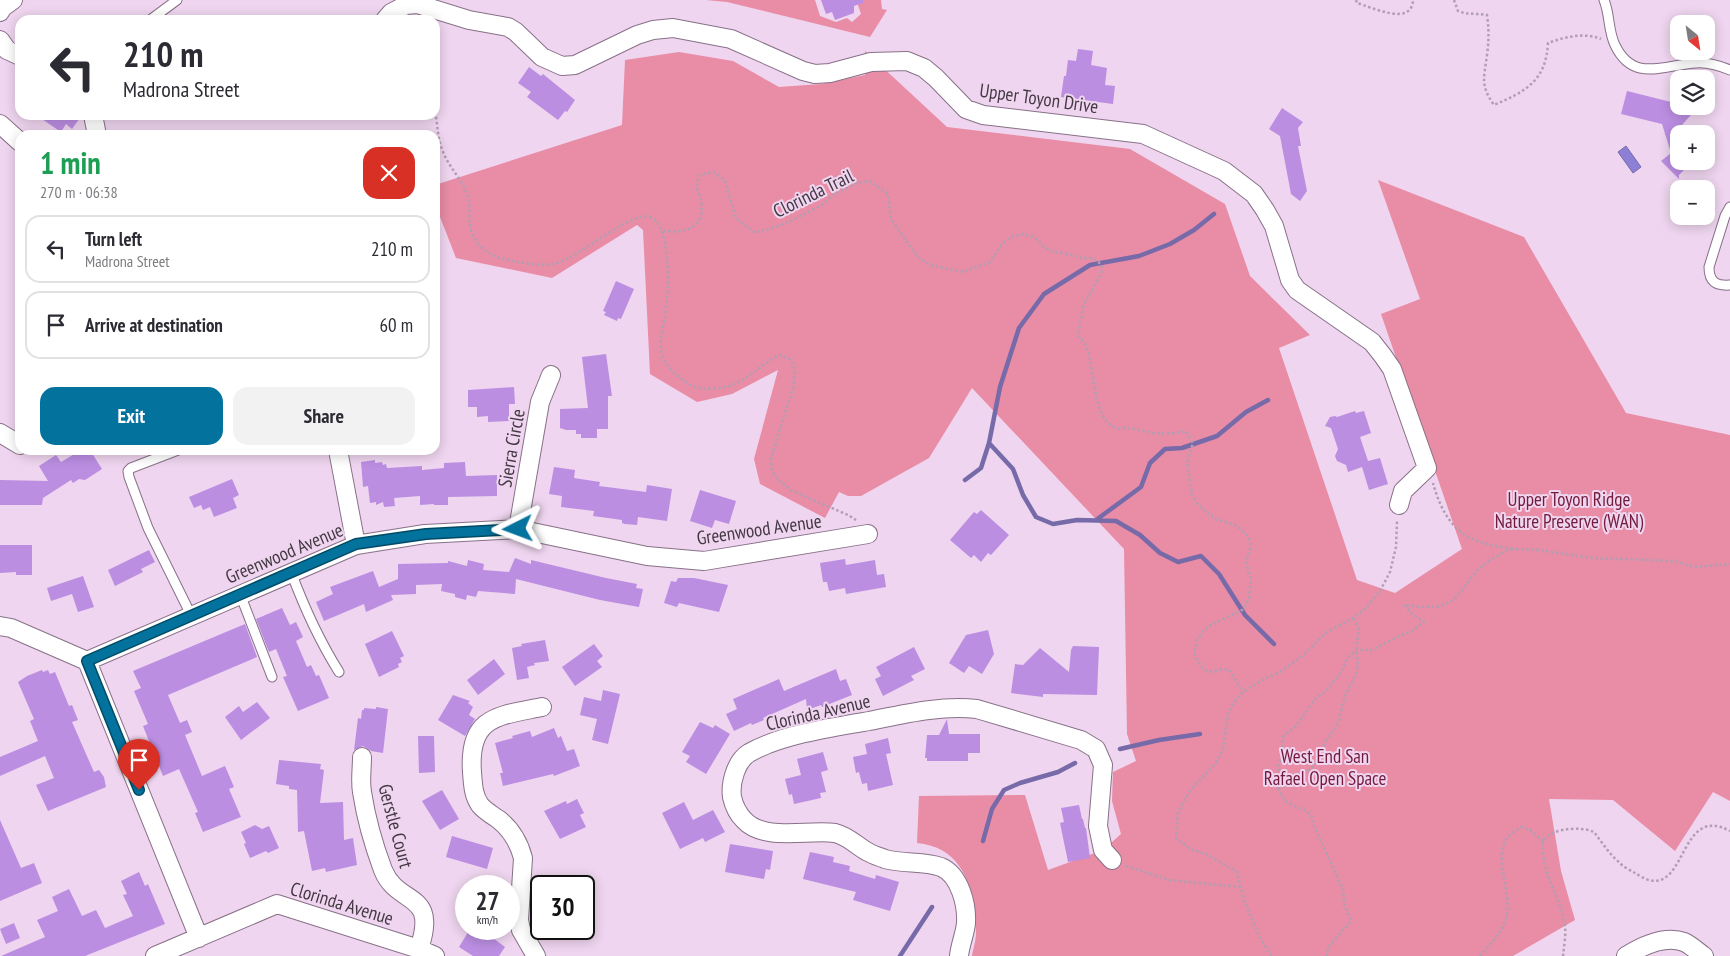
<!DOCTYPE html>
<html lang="en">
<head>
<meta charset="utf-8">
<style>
  :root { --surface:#fff; --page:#f2f2f3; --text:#2b2b33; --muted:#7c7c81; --line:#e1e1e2; --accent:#03729d }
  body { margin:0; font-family:"PT Sans Narrow",sans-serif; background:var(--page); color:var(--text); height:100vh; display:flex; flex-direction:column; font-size:19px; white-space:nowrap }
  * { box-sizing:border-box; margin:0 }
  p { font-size:16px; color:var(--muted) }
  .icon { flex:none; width:28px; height:28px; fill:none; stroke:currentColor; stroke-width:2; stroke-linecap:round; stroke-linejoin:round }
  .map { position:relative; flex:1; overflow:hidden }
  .sheet { position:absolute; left:15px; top:130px; width:425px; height:325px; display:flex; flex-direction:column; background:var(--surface); border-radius:15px; box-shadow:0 2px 12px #0003 }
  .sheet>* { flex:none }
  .banner { position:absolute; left:15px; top:15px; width:425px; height:105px; border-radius:15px; box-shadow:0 2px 12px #0003; background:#fff; color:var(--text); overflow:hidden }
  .needle { width:32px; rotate:150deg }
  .buttons { position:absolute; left:1670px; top:15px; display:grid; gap:10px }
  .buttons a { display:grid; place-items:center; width:45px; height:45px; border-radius:10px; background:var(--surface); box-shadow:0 2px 12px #0003; font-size:25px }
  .speed { position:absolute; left:455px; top:875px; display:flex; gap:10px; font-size:25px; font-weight:700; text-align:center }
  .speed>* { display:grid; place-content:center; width:65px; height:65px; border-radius:50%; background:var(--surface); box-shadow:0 2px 12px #0003; line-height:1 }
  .speed small { font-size:12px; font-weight:400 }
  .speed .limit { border:2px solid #111; border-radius:8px; background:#fff; color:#111 }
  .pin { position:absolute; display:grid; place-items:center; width:42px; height:42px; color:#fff; margin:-51px -21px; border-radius:50% 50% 50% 0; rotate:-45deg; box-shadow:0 0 5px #0007 }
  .pin .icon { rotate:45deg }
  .me { position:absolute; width:55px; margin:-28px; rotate:267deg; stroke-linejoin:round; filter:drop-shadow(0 0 4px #0008) }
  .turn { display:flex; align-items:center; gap:18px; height:105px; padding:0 25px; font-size:22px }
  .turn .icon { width:65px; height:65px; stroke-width:2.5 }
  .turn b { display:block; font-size:35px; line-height:42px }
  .round { display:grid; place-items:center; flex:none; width:52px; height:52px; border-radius:15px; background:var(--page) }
  .headline { display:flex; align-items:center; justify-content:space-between; height:85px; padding:0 25px }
  h1 { font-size:30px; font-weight:600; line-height:38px; color:#1e9e55 }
  .cta { display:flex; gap:10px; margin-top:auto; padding:10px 25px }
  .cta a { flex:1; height:58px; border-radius:15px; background:var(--accent); color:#fff; font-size:20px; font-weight:600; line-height:58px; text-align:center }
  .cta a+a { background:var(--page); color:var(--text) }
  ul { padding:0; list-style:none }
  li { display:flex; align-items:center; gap:15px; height:68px; margin:0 10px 8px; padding:0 15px; border:2px solid var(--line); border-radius:15px }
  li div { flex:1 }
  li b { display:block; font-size:19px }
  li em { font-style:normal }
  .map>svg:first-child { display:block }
</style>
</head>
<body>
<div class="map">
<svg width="1730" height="956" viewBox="0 0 1730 956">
  <rect width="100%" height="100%" fill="#efd5ef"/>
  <path fill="#e98ca5" d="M 706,0 L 815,0 L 820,16 L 836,22 L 847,18 L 852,22 L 861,14 L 858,5 L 858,0 L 881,0 L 882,9 L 887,10 L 870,37 L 727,2 Z
    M 865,51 L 947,127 L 1130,149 L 1225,204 L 1250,276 L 1310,335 L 1279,348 L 1357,580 L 1395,593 L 1462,549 L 1381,314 L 1420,299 L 1378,180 L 1524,237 L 1626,413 L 1730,435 L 1730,801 L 1713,792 L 1675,851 L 1613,800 L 1549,799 L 1561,871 L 1575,920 L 1513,956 L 972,956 C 973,949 976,941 976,933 C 976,927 975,920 974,914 C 971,877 957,847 917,843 L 919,796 L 1025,795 L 1048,870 L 1103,850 L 1121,834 L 1112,801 L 1113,772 L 1136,761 L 1127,734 L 1124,549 L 972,388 L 929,458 L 861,496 L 848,496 L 839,492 L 825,518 L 760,484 L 754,459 L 778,370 L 732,394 L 697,402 L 650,374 L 643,230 L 637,225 L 552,278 L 456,258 L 435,204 L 435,185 L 622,125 L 625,60 L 679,52 L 733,61 L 779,87 L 821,84 L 865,75 Z"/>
  <path fill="#8c7fd5" stroke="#766aa9" d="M 1626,146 L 1641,167 L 1633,173 L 1618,152 Z"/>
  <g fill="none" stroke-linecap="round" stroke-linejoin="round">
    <path stroke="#766aa9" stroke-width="4.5" d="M 989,443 L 1013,469 L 1023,495 L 1036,517 L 1053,524 L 1077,520 L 1116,521 L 1140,535 L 1160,553 L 1178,562 L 1201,556 L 1219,574 L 1245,615 L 1274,644
      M 965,480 L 981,468 L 989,443 L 1000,387 L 1019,328 L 1044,294 L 1090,265 L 1139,256 L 1170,244 L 1194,230 L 1214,214
      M 1096,520 L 1141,487 L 1150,463 L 1165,449 L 1182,448 L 1217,436 L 1246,412 L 1268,400
      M 1120,749 L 1159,740 L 1200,734
      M 983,841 L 992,809 L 1004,790 L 1020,783 L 1058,772 L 1075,763
      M 900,956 L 932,907"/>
  </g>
  <path fill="#bb8ee2" d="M 821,0 L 863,0 L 863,3 L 854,6 L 854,13 L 835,20 L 832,12 L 826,14 Z
    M 1078,49 L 1093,51 L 1091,65 L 1107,68 L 1105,85 L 1115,86 L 1113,104 L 1061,97 L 1064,76 L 1066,76 L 1068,60 L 1076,61 Z
    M 529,67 L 541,76 L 543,74 L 575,100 L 567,112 L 565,111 L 558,120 L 527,97 L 531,92 L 518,83 Z
    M 1627,91 L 1679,104 L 1679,106 L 1699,106 L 1682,125 L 1684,134 L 1679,134 L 1679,161 L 1693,161 L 1679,175 L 1679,179 L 1661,161 L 1671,153 L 1662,124 L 1621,114 Z
    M 1282,108 L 1303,122 L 1298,128 L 1301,146 L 1298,146 L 1307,191 L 1300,201 L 1291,194 L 1280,136 L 1269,129 Z
    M 36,115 L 82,115 L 72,129 L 66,124 L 61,132 Z
    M 616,281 L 634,289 L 621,319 L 618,318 L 617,321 L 604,315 L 606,312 L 603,311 Z
    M 606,354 L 612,396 L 608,396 L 608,429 L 597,429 L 597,438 L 581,438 L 581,434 L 576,434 L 576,430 L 566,430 L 560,428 L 560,409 L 588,408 L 582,357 Z
    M 514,387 L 515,404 L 509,404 L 509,421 L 488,422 L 488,416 L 477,417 L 477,407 L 468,407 L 468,390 Z
    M 1355,411 L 1356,413 L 1364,411 L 1371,433 L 1360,437 L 1368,461 L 1380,458 L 1388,484 L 1369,490 L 1362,467 L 1348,472 L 1346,465 L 1337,461 L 1335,456 L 1338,449 L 1331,428 L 1325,426 L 1330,417 L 1335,416 L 1337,417 Z
    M 81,450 L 90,450 L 102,469 L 85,480 L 79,479 L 73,483 L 71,480 L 43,498 L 42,505 L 0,505 L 0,480 L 48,481 L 39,466 L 56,455 L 61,462 Z
    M 375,460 L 375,463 L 382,462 L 383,465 L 386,464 L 387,468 L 422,466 L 422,470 L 444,468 L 444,463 L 465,462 L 466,476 L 497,475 L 497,496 L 448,497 L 448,505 L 434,505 L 434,504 L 420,505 L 420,496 L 394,498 L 395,506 L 384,507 L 383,502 L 376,505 L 376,502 L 370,503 L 368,486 L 363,487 L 361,462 Z
    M 554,467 L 575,470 L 574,478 L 600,482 L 599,486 L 646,492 L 647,485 L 672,489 L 667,521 L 638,517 L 637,525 L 625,524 L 622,523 L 622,520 L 593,516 L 594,511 L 561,507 L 562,496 L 549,494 Z
    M 232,479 L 239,495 L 233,498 L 237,508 L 214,517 L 210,507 L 203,510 L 201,505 L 194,508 L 189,497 Z
    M 700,490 L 736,501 L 729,524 L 715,520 L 712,528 L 690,521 Z
    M 981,510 L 1009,535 L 991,555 L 988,553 L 981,562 L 974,555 L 971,558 L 950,540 L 974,512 L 977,514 Z
    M 0,545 L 32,545 L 32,575 L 16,575 L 16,572 L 0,573 Z
    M 149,550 L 155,562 L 141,569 L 143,572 L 115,586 L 108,570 Z
    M 515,558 L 531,564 L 531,560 L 606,578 L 637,584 L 636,588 L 643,589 L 639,607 L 600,600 L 516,579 L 515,594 L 478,591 L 476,597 L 467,595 L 466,600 L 455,597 L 455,594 L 441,591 L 442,584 L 416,585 L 416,594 L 391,595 L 393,600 L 366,612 L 364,604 L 324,621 L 316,602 L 333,594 L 330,587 L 373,571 L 379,587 L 398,579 L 398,564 L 448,563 L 448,561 L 467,566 L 468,560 L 484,564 L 483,570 L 509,572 Z
    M 845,559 L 846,565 L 875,560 L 877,575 L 884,574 L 886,587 L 846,594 L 845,588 L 829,591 L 827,582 L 823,582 L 820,563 Z
    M 83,576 L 94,607 L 78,612 L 72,594 L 51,601 L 47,588 Z
    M 678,578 L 694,578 L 728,585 L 719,612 L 679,603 L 677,607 L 664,603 L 671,581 L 676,582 Z
    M 282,608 L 290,625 L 296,622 L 303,637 L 296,641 L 307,667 L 311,665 L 316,676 L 319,675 L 329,698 L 298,711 L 283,677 L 287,676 L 276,649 L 269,652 L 256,619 Z
    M 245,624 L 257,657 L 168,695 L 180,723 L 187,720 L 192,732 L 185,735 L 202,776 L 225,766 L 234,787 L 229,789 L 241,817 L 203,832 L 195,813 L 198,812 L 179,769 L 163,776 L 143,726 L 148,724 L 134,691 L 141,688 L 133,671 Z
    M 988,630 L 994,654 L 982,674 L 969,666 L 964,673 L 949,663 L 966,635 Z
    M 392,631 L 404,656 L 400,658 L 402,662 L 398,664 L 399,667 L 379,677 L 365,644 Z
    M 545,640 L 549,661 L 534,663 L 535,665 L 527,667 L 529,678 L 517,680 L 512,648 L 522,646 L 521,644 Z
    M 594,644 L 603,656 L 597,661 L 602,667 L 575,686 L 562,667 Z
    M 1073,646 L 1099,647 L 1097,695 L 1043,694 L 1043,697 L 1011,693 L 1015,664 L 1023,665 L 1040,648 L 1069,672 L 1071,650 Z
    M 914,647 L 925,669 L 911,676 L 914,680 L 883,696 L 875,679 L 881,676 L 876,667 Z
    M 494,659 L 505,674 L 478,695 L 467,680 Z
    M 836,669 L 840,681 L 846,679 L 852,695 L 822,707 L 821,705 L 807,710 L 806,699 L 763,718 L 764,720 L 752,725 L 751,723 L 734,731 L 726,714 L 737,709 L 733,699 L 779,679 L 784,691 Z
    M 42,670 L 43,672 L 48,670 L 50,674 L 55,672 L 69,706 L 72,705 L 78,720 L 72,722 L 94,772 L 99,770 L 104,777 L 106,787 L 48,811 L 36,785 L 54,778 L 45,756 L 0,776 L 0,757 L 38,741 L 30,721 L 34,719 L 18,682 L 27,676 Z
    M 603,690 L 620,694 L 608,744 L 592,740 L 597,719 L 580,715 L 584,697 L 601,701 Z
    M 453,695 L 470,701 L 468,703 L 473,707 L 469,715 L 475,719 L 465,736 L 438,720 Z
    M 257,702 L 270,718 L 241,740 L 225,717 L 239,706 L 243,712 Z
    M 376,707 L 388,709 L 383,753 L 371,751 L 363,746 L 354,750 L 358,718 L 361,719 L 362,710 L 364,710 L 364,708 L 376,709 Z
    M 947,719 L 949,734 L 980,734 L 980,753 L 968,753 L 968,761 L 927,761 L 927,758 L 925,758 L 927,735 L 939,735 Z
    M 700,722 L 713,728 L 715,725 L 730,734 L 706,774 L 686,762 L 690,756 L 682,752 Z
    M 554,728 L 558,738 L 561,736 L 567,751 L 574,749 L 580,766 L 554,776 L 553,774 L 503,786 L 500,773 L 503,773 L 495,743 L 513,738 L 512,736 L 530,731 L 532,737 Z
    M 418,736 L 434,736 L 435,772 L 419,773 Z
    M 888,738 L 891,753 L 886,754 L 893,785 L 868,791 L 867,783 L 862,784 L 859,772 L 856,773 L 853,757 L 867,754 L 865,744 Z
    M 823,752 L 828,770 L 821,772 L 826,792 L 820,793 L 821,798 L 794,804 L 792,794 L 789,795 L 785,779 L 801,775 L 797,759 Z
    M 279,760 L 321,764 L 320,769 L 324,770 L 320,803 L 343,802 L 344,840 L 353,838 L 357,865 L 326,872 L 325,868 L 312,871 L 304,831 L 298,832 L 297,790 L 289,789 L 289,786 L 276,784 Z
    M 442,790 L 459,819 L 440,830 L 422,801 Z
    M 577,799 L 584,813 L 580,815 L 586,827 L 560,839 L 544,811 L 566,801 L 567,804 Z
    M 684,802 L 693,820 L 713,810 L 725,832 L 705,842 L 703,838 L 680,849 L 662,813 Z
    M 1079,805 L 1082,819 L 1083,819 L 1085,828 L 1086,828 L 1090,858 L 1068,862 L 1060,823 L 1064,822 L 1061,808 Z
    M 0,820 L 21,868 L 34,863 L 42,883 L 0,901 Z
    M 255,825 L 262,829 L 269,826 L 279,848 L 268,853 L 266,851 L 250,858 L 244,844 L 246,843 L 241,832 Z
    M 452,836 L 493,848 L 487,869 L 446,857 Z
    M 730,844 L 773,851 L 770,870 L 766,869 L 764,879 L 725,872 Z
    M 810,852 L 834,857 L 833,862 L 850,866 L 849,871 L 875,879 L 876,875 L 899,882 L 890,911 L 853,900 L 856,892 L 803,879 Z
    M 139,872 L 145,886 L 148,884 L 165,924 L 85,956 L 1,956 L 45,937 L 37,920 L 58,911 L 52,897 L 69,889 L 82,916 L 96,910 L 105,928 L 133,916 L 123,895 L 127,894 L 121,881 Z
    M 14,923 L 20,938 L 6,944 L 0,929 Z
    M 470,929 L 481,929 L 505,947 L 499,956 L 473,956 L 459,947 Z"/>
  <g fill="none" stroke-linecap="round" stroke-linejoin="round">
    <g stroke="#887188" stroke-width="11">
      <path id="service" d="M 1604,0 C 1610,14 1608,31 1615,45 C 1633,83 1663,65 1696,63 C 1707,62 1720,66 1730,70
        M 150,20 L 177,0
        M 1730,207 L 1725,216 L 1709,267 C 1709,282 1716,286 1730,285
        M 178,450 L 131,468 L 128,471 L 129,477 L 148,528 L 191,615
        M 291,572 C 304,607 319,640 339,672
        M 240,594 L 272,677"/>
    </g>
    <g stroke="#887188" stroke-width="20">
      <path id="minor" d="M 0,12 L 2,8 L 13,0
        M 385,20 L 391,13 L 406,5 L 417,4 L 469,20 L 508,27 L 516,32 L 542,57 L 562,66 L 575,65 L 637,35 L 653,30 L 673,28 L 731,39 L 803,71 L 815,74 L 830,73 L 871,62 L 907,61 L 924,68 L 936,78 L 966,109 L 983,115 L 1143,134 L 1224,171 L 1254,194 L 1265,210 L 1274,226 L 1290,280 L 1297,290 L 1372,342 L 1383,356 L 1392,369 L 1427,468 L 1403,491 L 1399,505
        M 0,40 L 7,50 L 20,56
        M 93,115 L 97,135
        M 0,124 L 20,142
        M 0,433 L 20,445
        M 338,450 L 356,545
        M 518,529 L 540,402 L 551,375
        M 0,626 L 11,628 L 87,661 L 356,545 L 425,534 L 518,529 L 647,556 L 704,561 L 868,534
        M 87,661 L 199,938
        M 362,757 C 362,769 360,781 362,792 C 366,818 374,846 383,870 C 398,907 439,890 419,949
        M 155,956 L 277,904 L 419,949 L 435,956
        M 536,956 L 521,930 L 519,920 L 523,858 C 519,843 511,829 498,819 C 492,815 485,811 480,805 C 473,795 473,784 472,772 C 468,716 498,716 542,707
        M 959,956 C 960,945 965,934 966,923 C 967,905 960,875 941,867 C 925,861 902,864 885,859 C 880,857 873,855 868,852 C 857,846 848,836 835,833 C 809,829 764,842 744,820 C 738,814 734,806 732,797 C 730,783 736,761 749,753 C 780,735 833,727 869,721 C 904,714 941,705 977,709 L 1081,740 L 1096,749 L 1103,765 L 1098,826 L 1103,850 L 1112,860
        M 1626,956 C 1642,946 1665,935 1684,942 C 1691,945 1698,952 1704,956"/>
    </g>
    <path stroke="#b29eb2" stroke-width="2.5" stroke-dasharray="2.5 2.5" stroke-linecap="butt" d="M 1356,0 L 1357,3 C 1371,7 1412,27 1413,0
      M 1454,0 L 1458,11 C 1468,15 1477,13 1487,15 C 1489,29 1489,41 1487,55 C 1484,78 1480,85 1494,105 C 1527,91 1546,80 1548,43 C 1565,37 1584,32 1601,39
      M 435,112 C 438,124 437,137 442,149 C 448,168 466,182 469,202 C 471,216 466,224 475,239 C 483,253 497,258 512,261 C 525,263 544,267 557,263 C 577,258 633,210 650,217 C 660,221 663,233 665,242 C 669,268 669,287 665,313 C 664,326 658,341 662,354 C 665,365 675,374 683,380 C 696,391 713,390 729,386 C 748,380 762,363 780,355 L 790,359 L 795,369 L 793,388 L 771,458 L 772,471 L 778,480 L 792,491 L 848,515 L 856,520
      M 347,115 C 360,120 372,119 385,115
      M 663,231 C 668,231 674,232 680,231 C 706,227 705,206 696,186 L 700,175 L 714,172 L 725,181 L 736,218 L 755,233 L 787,223 L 822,205 L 834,194 L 858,183 L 870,181 L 888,194 L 891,219 L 912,249 L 919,258 L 930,265 L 963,272 L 990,262 L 1002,244 L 1011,237 L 1023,234 L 1034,237 L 1044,247 L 1051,251 L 1073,255 L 1081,258 L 1090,258 L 1098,261 L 1102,267 L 1101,274 L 1084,304 L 1078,335 C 1081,339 1085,343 1087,348 C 1095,368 1092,422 1117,428 C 1121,429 1125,427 1129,428 C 1152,433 1163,436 1186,431 L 1193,443 L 1187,462 L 1192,495 L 1198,505 L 1215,519 L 1235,525 L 1242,530 L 1248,536 L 1251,545 L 1246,562 L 1251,580 L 1249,599 L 1242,610 L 1211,625 L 1204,630 L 1197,640 L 1194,653 L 1200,665 L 1205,670 L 1212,672 L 1222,669 L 1229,670 L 1243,692
      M 1511,549 L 1539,550 L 1592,558 L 1673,561 L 1695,567 L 1730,564
      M 1278,789 L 1292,783 L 1314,766 L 1327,738 L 1334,731 L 1339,721 L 1345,696 L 1356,674 L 1358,663 L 1356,650 L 1359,630 L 1353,618
      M 1126,866 L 1169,880 L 1240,887
      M 1271,956 C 1255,930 1243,902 1237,872 L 1206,854 L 1190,849 L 1176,838 L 1178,812 L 1191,789 L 1216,763 L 1223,749 L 1228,714 L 1234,702 L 1243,692 L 1262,680 L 1280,672 L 1301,657 L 1327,632 L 1353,618 L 1364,610 L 1380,591 L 1390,572 L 1396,547 L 1397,521
      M 1326,956 L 1329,946 L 1351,921 L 1344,904 L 1343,889 L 1314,826 L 1311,815 L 1304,810 L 1286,802 L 1278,789 L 1281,777 L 1278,765 L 1283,755 L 1282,742 L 1283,737 L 1296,726 L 1315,699 L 1325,692 L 1342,671 L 1347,658 L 1356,650 L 1372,650 L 1399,636 L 1410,632 L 1424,622 L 1411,613 L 1404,605 C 1416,606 1432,609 1443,605 C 1458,600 1466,583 1476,572 C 1486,561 1498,555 1511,549 C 1501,547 1490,545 1480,542 C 1453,534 1440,509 1433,483
      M 1480,956 C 1491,943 1504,931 1507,914 C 1512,885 1484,843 1522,827 L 1530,830 L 1543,841
      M 1563,956 C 1564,945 1567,931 1564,920 C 1558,892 1541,872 1543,841 C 1546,838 1549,834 1553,833 C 1564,828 1583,827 1594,832 C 1602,842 1609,854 1619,862 C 1623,867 1630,870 1635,873 C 1639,875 1644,879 1649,880 C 1687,890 1680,804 1730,831"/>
    <use href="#service" stroke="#fff" stroke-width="9"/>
    <use href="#minor" stroke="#fff" stroke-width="18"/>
  </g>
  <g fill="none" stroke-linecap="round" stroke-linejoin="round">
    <g stroke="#024a66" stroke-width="12">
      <path id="route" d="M 139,790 L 87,661 L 356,544 L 426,534 L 518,529"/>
    </g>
    <use href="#route" stroke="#03729d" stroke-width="9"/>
  </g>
  <g text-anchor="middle" stroke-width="4" stroke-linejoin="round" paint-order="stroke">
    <g font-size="19" fill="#433943" stroke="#efd5ef">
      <text transform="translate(1039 98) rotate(8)" y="7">Upper Toyon Drive</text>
      <text transform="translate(813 193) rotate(-26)" y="7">Clorinda Trail</text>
      <text transform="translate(511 448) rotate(-80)" y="7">Sierra Circle</text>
      <text transform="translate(759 529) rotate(-8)" y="7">Greenwood Avenue</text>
      <text transform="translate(284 553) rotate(-23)" y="7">Greenwood Avenue</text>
      <text transform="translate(818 712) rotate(-13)" y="7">Clorinda Avenue</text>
      <text transform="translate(396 826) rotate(75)" y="7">Gerstle Court</text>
      <text transform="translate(342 903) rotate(17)" y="7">Clorinda Avenue</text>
    </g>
    <g font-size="19" fill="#741b3b" stroke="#efd5ef">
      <text x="1569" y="506">Upper Toyon Ridge<tspan x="1569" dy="22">Nature Preserve (WAN)</tspan></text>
      <text x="1325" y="763">West End San<tspan x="1325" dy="22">Rafael Open Space</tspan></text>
    </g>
  </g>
</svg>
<div class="buttons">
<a><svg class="needle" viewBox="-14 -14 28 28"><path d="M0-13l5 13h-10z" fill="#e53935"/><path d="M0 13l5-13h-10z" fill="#7c7c81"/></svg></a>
<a><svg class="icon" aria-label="layers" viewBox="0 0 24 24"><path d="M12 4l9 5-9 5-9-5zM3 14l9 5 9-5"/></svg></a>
<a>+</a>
<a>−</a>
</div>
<div class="speed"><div>27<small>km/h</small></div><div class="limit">30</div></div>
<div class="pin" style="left:139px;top:790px;background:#d93025"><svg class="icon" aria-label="arrive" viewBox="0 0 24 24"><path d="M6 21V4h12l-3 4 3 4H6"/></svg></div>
<svg class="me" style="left:518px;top:529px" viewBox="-20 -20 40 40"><path d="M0-17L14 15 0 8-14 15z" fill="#03729d" stroke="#fff" stroke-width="4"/></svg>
<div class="banner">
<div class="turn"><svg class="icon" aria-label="left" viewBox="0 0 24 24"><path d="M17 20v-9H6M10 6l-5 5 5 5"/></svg><div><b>210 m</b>Madrona Street</div></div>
</div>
<section class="sheet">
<div class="headline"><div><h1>1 min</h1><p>270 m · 06:38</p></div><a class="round" style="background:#d93025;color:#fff"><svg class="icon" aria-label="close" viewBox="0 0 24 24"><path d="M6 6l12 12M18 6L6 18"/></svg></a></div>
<ul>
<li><svg class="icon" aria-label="left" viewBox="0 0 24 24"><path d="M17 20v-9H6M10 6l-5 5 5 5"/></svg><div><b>Turn left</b><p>Madrona Street</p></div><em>210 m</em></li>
<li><svg class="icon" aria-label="arrive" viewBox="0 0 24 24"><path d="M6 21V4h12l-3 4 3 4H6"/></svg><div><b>Arrive at destination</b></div><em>60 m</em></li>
</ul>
<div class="cta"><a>Exit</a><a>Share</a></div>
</section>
</div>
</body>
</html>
